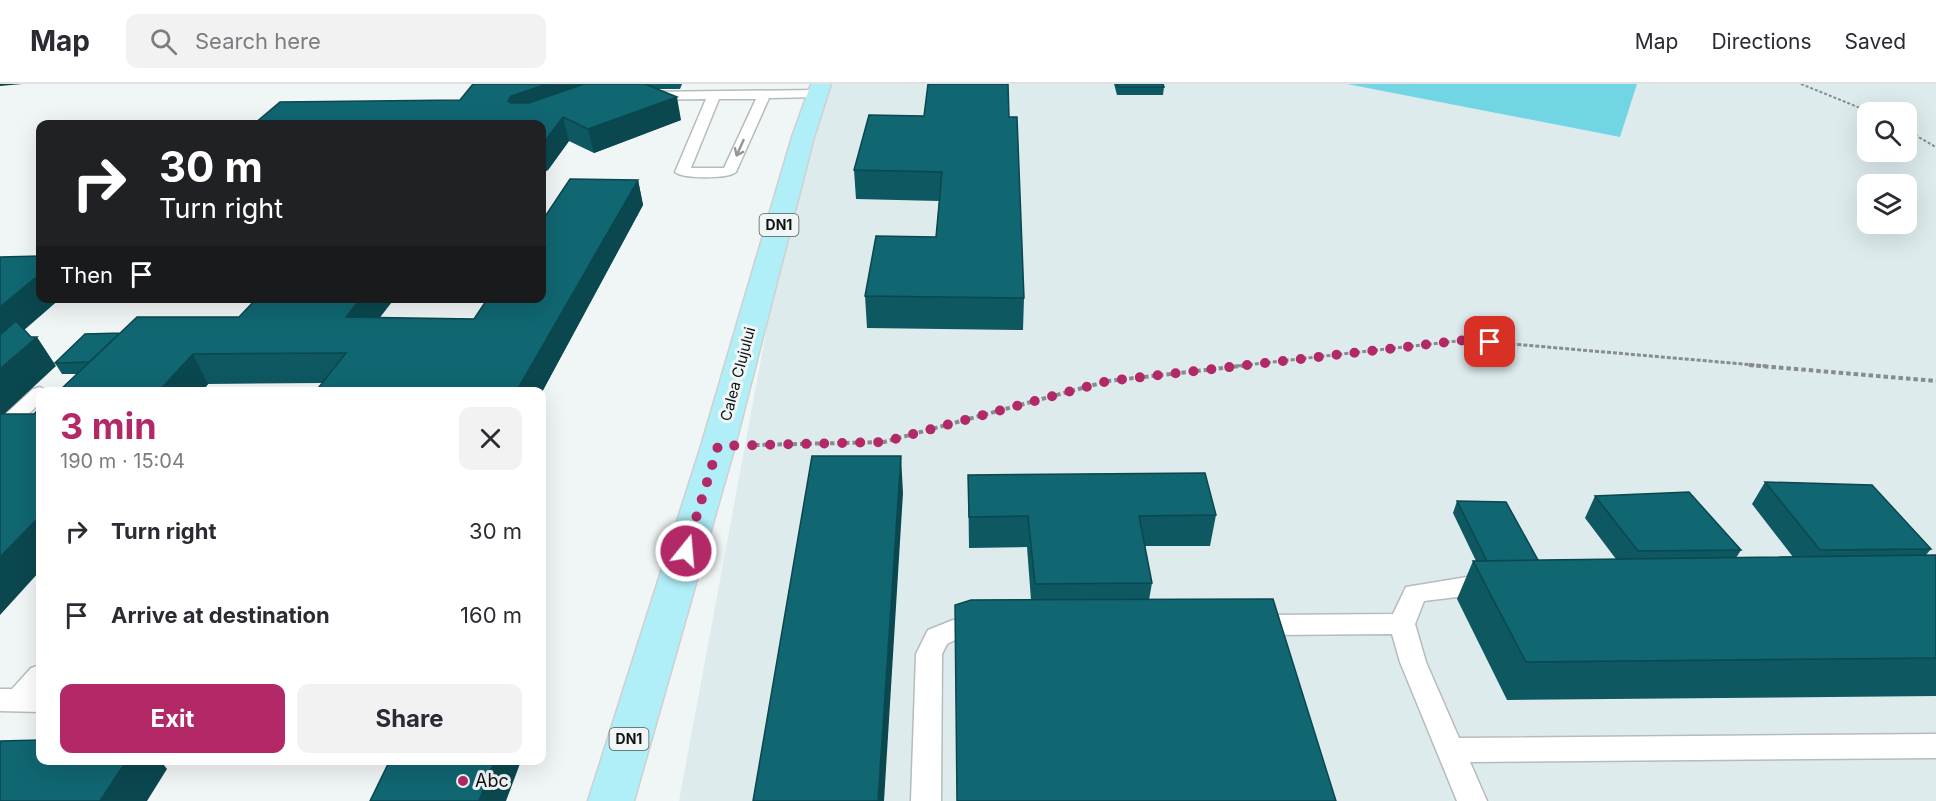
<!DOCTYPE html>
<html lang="en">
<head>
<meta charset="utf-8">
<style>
  :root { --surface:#fff; --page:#f2f2f3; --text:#2b2b33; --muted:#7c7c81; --line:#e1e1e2; --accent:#b32967 }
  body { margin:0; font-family:Inter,sans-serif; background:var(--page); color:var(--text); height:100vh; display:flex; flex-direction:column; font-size:22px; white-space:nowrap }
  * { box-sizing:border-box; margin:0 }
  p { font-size:20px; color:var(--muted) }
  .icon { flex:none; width:33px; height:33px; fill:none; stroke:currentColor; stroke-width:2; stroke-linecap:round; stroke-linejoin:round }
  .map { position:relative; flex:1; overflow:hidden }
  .side { position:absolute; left:36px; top:303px; width:510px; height:378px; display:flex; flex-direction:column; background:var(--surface); border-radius:12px; box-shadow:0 6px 24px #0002 }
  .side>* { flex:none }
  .top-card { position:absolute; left:36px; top:36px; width:510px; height:183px; border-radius:12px; box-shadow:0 6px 24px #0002; background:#202124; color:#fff; overflow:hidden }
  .tools { position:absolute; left:1857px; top:18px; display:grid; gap:12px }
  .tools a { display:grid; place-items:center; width:60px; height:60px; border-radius:12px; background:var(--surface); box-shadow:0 6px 24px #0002; font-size:30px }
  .pin { position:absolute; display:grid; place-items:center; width:51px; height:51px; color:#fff; margin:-26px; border-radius:12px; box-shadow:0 3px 9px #0006 }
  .me { position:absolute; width:66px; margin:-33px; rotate:17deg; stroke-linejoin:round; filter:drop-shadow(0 0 4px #0008) }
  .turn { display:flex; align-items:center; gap:21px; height:126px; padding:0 24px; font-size:27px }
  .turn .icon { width:78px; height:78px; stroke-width:2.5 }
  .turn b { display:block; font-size:42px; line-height:51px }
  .then { display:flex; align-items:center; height:57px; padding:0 24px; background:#0003; gap:12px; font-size:22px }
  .round { display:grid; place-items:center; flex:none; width:63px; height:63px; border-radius:12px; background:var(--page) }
  .headline { display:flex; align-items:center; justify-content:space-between; height:102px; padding:0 24px }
  h1 { font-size:36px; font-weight:700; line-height:45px; color:var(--accent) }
  .primary-button { display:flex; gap:12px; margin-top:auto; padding:12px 24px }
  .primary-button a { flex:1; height:69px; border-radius:12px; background:var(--accent); color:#fff; font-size:24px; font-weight:700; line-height:69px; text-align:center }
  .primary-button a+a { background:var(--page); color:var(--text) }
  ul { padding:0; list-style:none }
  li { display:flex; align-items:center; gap:18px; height:84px; padding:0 24px }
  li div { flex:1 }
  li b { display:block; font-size:22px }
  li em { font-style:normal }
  header { display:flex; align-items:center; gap:36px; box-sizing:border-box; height:84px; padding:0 30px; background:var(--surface); border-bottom:2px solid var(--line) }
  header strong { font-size:28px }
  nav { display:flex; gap:33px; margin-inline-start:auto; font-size:21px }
  .search { width:420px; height:54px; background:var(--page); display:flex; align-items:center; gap:15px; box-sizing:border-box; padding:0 21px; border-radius:12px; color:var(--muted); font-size:22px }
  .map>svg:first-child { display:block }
</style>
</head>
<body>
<header>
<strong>Map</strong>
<div class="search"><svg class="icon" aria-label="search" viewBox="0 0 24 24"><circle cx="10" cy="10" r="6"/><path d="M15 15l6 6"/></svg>Search here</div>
<nav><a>Map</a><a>Directions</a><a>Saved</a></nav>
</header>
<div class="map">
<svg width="1936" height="717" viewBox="0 0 1936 717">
  <rect width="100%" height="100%" fill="#f0f5f6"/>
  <path fill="#ddebed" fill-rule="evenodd" d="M 816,0 L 1936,0 L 1936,717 L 679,717 L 806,33 ZM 1868,28 L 1906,28 L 1906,68 L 1868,68 ZM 1868,100 L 1906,100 L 1906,140 L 1868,140 Z"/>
  <path fill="#72d5e4" d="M 1347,0 L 1637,0 L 1620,53 Z"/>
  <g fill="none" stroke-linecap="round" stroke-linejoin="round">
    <g stroke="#b6bbbc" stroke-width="3">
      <path id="lane" d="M 818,6 L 824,10 L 822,13 L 769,14 L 736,88 C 729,95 682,95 675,88 L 706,15 L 644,16 L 638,12 L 644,8 ZM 719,15 L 756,15 L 724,84 L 691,84 Z
        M 40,303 L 49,308 L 40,308 L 40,319 L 7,351 L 0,352 L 0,335 L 33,305 Z
        M 1467,493 L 1489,493 L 1498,496 L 1501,502 L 1498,508 L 1424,517 L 1415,540 L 1426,578 L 1459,654 L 1936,650 L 1936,674 L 1470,678 L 1487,717 L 1457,717 L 1400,578 L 1392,550 L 1253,551 L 1244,548 L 1240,541 L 1244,534 L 1253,531 L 1393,530 L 1406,503 Z
        M 984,532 L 993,535 L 997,542 L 993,549 L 957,555 L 947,560 L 942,570 L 941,717 L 911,717 L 916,570 L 928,546 L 953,536 Z
        M 40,581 L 40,628 L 0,627 L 0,605 L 12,605 L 31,584 Z"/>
    </g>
    <g stroke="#cfd0d0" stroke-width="3">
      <path id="primary" d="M 811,0 L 831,0 L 814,53 L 735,362 L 634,717 L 588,717 L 701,362 L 792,53 Z"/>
    </g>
    <path stroke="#888c8c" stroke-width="2" stroke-dasharray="3 2" stroke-linecap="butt" d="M 1801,0 L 1870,28
      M 1906,46 L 1936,63"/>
    <path stroke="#888c8c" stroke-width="3" stroke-dasharray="4 2" stroke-linecap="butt" d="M 1237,282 L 1466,256 L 1766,282"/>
    <path stroke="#888c8c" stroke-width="4" stroke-dasharray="4.5 3" stroke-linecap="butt" d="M 1749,281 L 1936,297
      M 755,361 L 884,358 L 1108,297 L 1250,281"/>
    <use href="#lane" fill="#fff" fill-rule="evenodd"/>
    <use href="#primary" fill="#b0eef8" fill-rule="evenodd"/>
  </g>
  <path fill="#0e5861" d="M 473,0 L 682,0 L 680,5 L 658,5 L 681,36 L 594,69 L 569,57 L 548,86 L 542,89 L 542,40 L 460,16 Z
    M 1114,0 L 1163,0 L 1164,3 L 1163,11 L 1117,11 Z
    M 1009,33 L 1024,214 L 1023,246 L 867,244 L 865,212 L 936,153 L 939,117 L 856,115 L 854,86 Z
    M 638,96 L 643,121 L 542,308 L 322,299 L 208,300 L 202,308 L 58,308 L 77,290 L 62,290 L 55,279 L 120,249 L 380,234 L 474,235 Z
    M 968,391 L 1216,431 L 1210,462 L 1145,462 L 1152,499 L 1149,516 L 1031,516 L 1027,463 L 969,464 Z
    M 1765,398 L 1931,465 L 1926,471 L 1936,471 L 1936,612 L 1507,616 L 1457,515 L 1473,477 L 1476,477 L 1453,429 L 1457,417 L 1538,476 L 1616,475 L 1585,434 L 1595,412 L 1741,466 L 1736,474 L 1793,473 L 1752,420 Z"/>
  <path fill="#0b474f" d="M 0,0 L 22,0 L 0,2 Z
    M 547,0 L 598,0 L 517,36 L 508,17 L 511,12 Z
    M 677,13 L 681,36 L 594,69 L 588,45 Z
    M 563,33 L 569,57 L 548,86 L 542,89 L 542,61 Z
    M 638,96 L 643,121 L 542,308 L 516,308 Z
    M 40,190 L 40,214 L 61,214 L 0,267 L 0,223 Z
    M 361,214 L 395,214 L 358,262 L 346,233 Z
    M 37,253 L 56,282 L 0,334 L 0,285 Z
    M 193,270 L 208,300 L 202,308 L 158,308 Z
    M 901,372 L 903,409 L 884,717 L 878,717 Z
    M 40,432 L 40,487 L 0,531 L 0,473 Z
    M 127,676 L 160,676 L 167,685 L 147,717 L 100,717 Z
    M 495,676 L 521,677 L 506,717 L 479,717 Z"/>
  <path fill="#106671" stroke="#0b474f" stroke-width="1.5" d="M 473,0 L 547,0 L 511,12 L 508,17 L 511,19 L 529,19 L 584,0 L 645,0 L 677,13 L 588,45 L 563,33 L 542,61 L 542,40 L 254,40 L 280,18 L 460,16 Z
    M 928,0 L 1008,0 L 1009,33 L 1017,33 L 1024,214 L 865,212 L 876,152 L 936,153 L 942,88 L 854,86 L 869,31 L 924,32 Z
    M 1117,0 L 1163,0 L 1164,3 L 1118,3 Z
    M 570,95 L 638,96 L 516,308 L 315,308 L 346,269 L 193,270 L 158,308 L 58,308 L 137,233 L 239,233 L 257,214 L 361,214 L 346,233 L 474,235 L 488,214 L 542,214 L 542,137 Z
    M 40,172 L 40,190 L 0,223 L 0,173 Z
    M 16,237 L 31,253 L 37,253 L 0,285 L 0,251 Z
    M 120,249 L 89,278 L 55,279 L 85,250 Z
    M 40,324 L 40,432 L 0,473 L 0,330 L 34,330 Z
    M 812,372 L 901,372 L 878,717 L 753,717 Z
    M 1205,389 L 1216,431 L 1139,432 L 1152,499 L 1035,500 L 1028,432 L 969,433 L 968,391 Z
    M 1765,398 L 1872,401 L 1931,465 L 1820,466 Z
    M 1689,408 L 1741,466 L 1638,467 L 1595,412 Z
    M 1457,417 L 1506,418 L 1538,476 L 1487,477 Z
    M 1936,471 L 1936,574 L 1526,578 L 1473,477 Z
    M 1273,515 L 1336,717 L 957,717 L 955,521 L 971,516 Z
    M 40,656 L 40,676 L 127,676 L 100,717 L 0,717 L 0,657 Z
    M 390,676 L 495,676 L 479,717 L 370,717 Z"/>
  <defs><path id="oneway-shaft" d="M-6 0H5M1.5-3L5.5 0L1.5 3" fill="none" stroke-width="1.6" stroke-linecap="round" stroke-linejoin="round" transform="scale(1.5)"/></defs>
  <use stroke="#949595" href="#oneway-shaft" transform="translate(740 64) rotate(114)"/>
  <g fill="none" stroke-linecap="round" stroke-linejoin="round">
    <path stroke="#b32967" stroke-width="10" stroke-dasharray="0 18" d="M 686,467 L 718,362 L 884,358 L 1108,297 L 1466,256 L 1490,258"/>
  </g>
  <circle fill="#b32967" stroke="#f0f5f6" stroke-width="2" cx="463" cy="697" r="6"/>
  <g text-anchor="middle" stroke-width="6" stroke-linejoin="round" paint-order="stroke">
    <g fill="#f0f5f6" stroke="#545757" stroke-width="1.5">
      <rect x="759.5" y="130" width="39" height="22" rx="4.5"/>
      <rect x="609.5" y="644" width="39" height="22" rx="4.5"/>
    </g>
    <g font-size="14" font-weight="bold" fill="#111313">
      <text x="779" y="146">DN1</text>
      <text x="629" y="660">DN1</text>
    </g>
    <g font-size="15" fill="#111313" stroke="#f0f5f6">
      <text transform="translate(738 290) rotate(-75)" y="5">Calea Clujului</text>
    </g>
    <g font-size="18" fill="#111313" stroke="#f0f5f6" text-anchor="start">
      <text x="475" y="703">Abc</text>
    </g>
  </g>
</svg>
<div class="tools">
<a><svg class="icon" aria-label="search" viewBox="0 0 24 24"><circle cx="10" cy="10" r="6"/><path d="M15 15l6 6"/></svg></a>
<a><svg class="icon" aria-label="layers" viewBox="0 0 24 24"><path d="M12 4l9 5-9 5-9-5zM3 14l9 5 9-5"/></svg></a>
</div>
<div class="pin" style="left:1490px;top:258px;background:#d93025"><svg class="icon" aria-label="arrive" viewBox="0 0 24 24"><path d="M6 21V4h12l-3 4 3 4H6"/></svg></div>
<svg class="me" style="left:686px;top:467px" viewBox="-20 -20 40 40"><circle r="17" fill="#b32967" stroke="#fff" stroke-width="3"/><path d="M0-11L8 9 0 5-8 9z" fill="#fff"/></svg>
<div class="top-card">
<div class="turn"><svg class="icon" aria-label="right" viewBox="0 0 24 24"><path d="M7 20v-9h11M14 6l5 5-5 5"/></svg><div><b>30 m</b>Turn right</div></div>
<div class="then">Then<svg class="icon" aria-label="arrive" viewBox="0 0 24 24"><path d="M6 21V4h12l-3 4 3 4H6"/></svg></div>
</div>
<section class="side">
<div class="headline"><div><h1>3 min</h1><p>190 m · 15:04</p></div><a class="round"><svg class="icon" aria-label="close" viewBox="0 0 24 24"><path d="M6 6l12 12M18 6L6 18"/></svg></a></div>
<ul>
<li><svg class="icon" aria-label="right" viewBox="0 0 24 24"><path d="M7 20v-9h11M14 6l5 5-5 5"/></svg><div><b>Turn right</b></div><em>30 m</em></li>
<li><svg class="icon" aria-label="arrive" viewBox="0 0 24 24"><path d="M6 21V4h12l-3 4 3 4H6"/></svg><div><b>Arrive at destination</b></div><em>160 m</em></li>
</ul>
<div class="primary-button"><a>Exit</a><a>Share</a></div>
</section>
</div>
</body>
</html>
